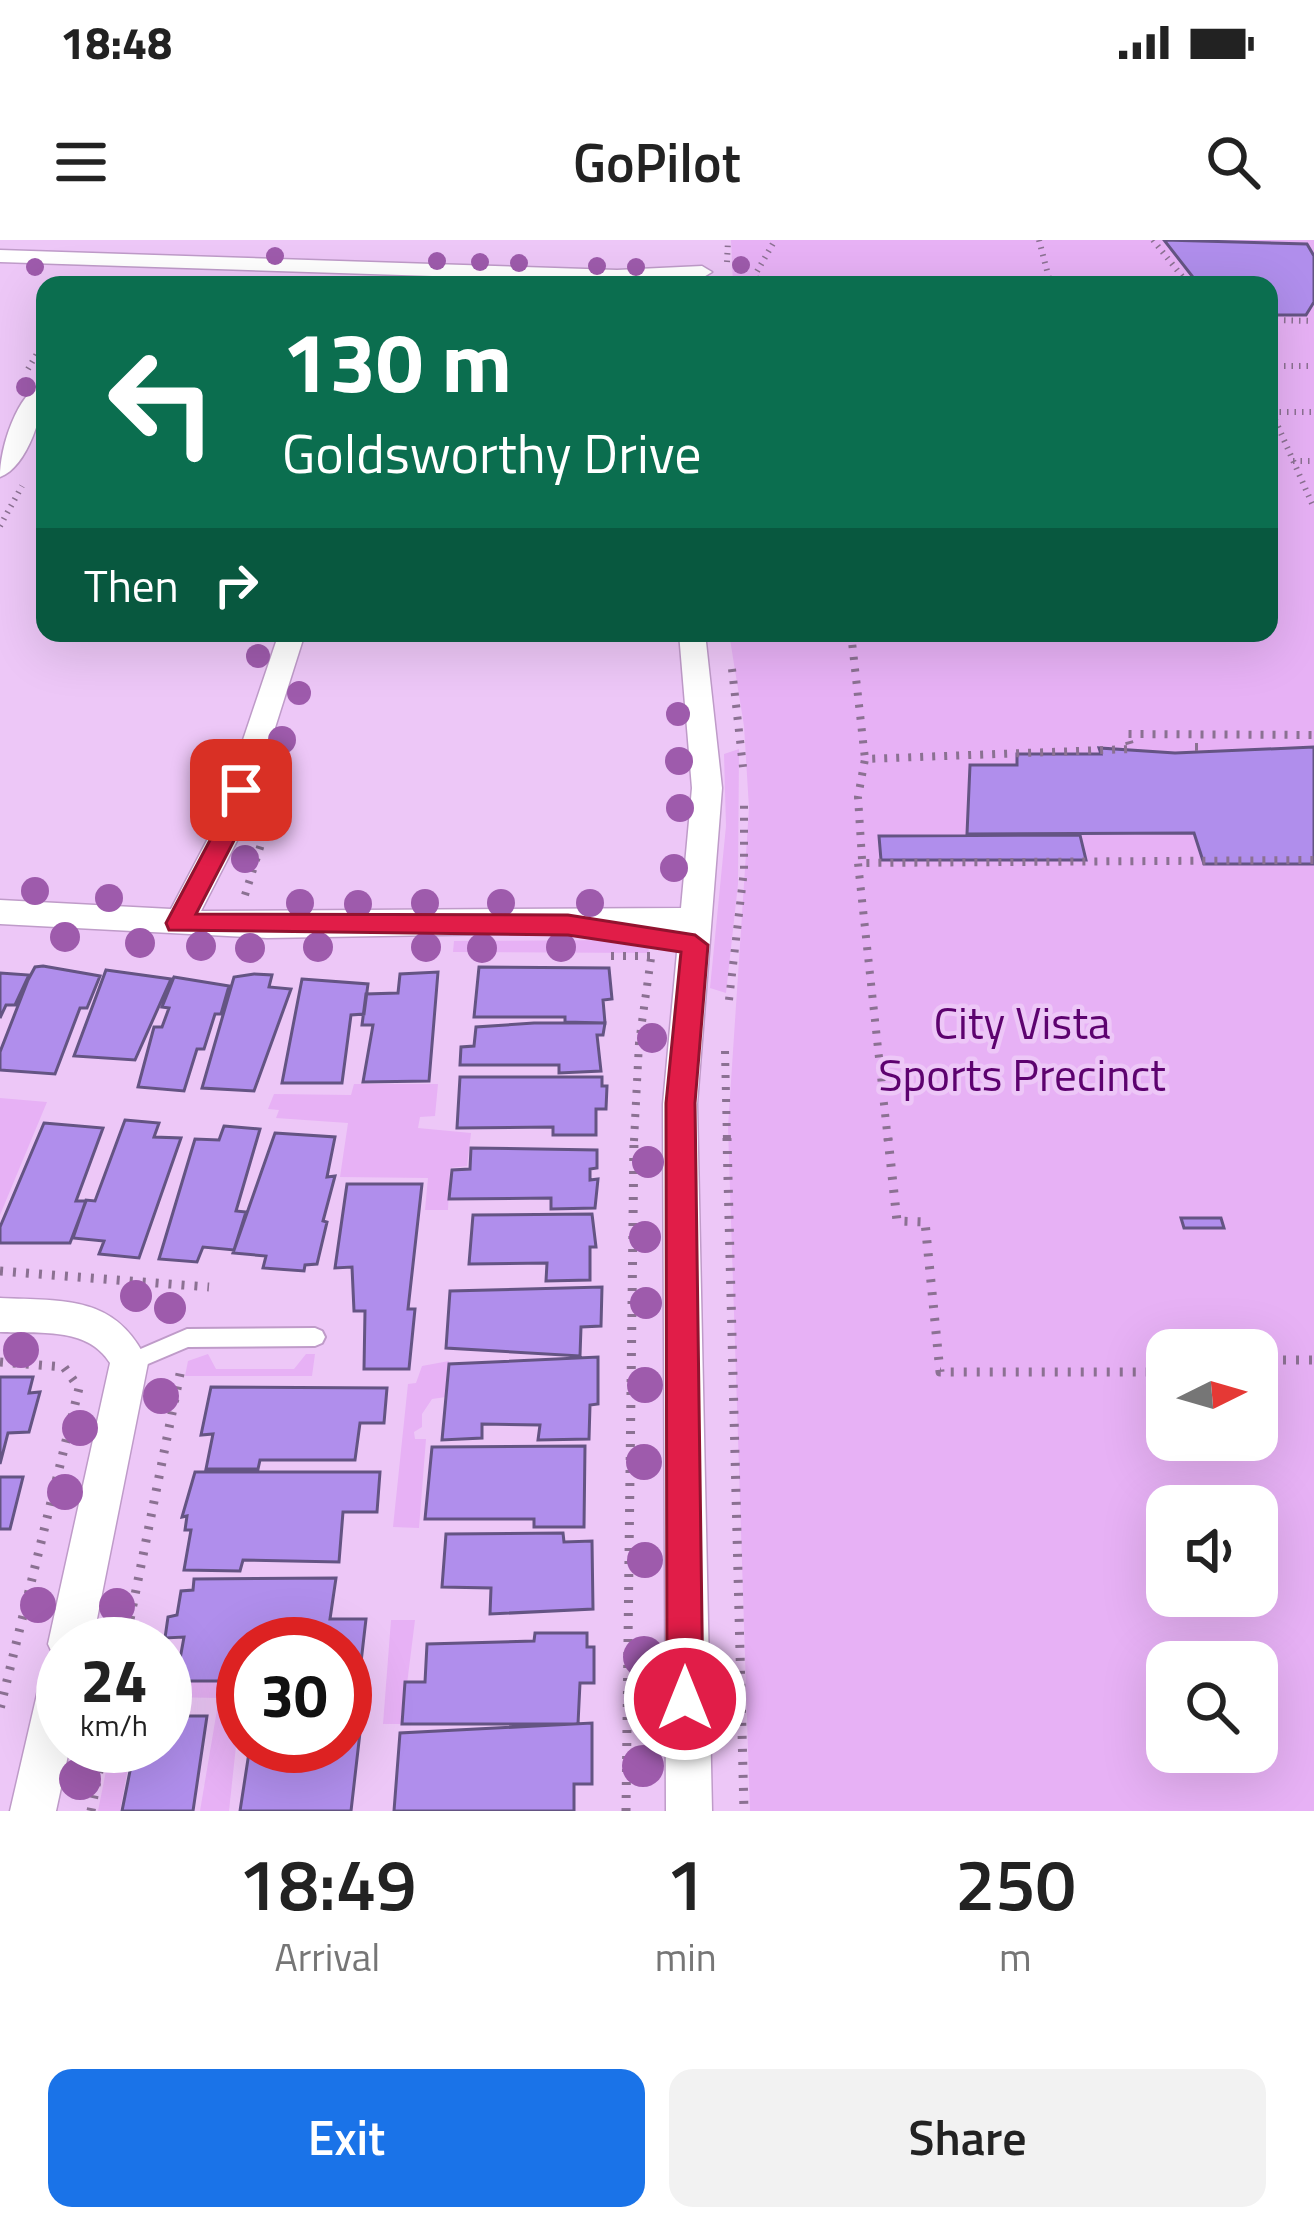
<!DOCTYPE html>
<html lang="en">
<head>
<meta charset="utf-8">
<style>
  :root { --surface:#fff; --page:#f2f2f2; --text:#222; --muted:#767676; --accent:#1a73e8 }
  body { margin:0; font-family:"Titillium Web",sans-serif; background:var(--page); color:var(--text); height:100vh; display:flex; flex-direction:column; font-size:45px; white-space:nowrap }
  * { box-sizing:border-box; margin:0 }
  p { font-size:39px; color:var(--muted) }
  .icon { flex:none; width:66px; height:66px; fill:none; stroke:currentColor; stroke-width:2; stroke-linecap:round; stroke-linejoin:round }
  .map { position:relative; height:1571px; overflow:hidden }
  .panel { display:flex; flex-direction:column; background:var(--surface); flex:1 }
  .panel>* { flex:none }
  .top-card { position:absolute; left:36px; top:36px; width:1242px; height:366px; border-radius:24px; box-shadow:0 12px 48px #0002; background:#0b6e4f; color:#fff; overflow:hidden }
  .needle { width:78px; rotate:85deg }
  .buttons { position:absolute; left:1146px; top:1089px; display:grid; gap:24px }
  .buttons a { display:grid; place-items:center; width:132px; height:132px; border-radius:24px; background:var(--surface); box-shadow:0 12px 48px #0002; font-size:60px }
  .speed { position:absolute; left:36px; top:1377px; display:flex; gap:24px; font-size:60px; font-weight:700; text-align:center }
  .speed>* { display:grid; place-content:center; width:156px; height:156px; border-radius:50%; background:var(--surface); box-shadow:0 12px 48px #0002; line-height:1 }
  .speed small { font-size:30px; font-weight:400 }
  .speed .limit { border:18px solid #d22; background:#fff; color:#111 }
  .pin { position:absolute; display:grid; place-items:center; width:102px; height:102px; color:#fff; margin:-51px; border-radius:24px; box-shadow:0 6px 18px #0006 }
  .me { position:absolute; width:132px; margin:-66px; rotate:0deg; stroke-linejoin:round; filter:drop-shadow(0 0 9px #0008) }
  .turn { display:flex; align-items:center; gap:42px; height:252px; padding:0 48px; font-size:54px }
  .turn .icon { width:156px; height:156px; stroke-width:2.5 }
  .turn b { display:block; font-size:84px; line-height:102px }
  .then { display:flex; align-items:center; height:114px; padding:0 48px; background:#0003; gap:24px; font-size:45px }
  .eta { display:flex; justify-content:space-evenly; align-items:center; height:204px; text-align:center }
  .eta b { font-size:72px; font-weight:600; line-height:84px }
  .action { display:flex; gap:24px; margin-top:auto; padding:24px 48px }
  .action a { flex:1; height:138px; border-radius:24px; background:var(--accent); color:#fff; font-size:48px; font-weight:600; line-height:138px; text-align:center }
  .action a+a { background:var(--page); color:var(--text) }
  .status { display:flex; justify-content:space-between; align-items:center; height:84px; padding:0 60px; background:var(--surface); direction:ltr }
  .status svg { height:33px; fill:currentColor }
  header { display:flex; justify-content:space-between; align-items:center; height:156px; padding:0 48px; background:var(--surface); font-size:54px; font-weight:600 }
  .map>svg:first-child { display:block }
</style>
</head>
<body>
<div class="status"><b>18:48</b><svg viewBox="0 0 49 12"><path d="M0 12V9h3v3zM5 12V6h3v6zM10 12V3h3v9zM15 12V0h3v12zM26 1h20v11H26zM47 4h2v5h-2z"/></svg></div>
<header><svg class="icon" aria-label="menu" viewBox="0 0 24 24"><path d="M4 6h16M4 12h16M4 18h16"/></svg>GoPilot<svg class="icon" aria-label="search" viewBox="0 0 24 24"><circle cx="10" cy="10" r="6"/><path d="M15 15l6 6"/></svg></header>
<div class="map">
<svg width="1314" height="1571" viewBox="0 0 1314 1571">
  <rect width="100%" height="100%" fill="#edc7f7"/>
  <path fill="#e7b1f5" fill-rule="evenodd" d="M 731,0 L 1314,0 L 1314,1571 L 750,1571 L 728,887 L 749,568 L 744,486 L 729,393 L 1269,393 L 1269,45 L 733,45 ZM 1167,1110 L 1257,1110 L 1257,1200 L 1167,1200 ZM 1167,1266 L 1257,1266 L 1257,1356 L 1167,1356 ZM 1167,1422 L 1257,1422 L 1257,1512 L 1167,1512 Z
    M 739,509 L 738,644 L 726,753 L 710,748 L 726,586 L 724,514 Z
    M 619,700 L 648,706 L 649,713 L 453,712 L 454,701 Z
    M 354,844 L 438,844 L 435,876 L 420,877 L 418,888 L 471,893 L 467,926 L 450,928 L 448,970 L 425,970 L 428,938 L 340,937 L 348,883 L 276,878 L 279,870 L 268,869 L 274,854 L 351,855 Z
    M 0,858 L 47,862 L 0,975 Z
    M 208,1114 L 216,1129 L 294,1129 L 306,1114 L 315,1114 L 312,1136 L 185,1136 L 188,1121 Z
    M 449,1121 L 446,1157 L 432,1159 L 422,1174 L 422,1187 L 414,1192 L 415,1199 L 426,1199 L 419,1288 L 393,1287 L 408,1144 L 416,1143 L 422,1126 Z
    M 391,1380 L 415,1380 L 402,1484 L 383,1484 Z
    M 165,1441 L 243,1441 L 229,1571 L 200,1571 L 219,1458 L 165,1457 Z
    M 111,1506 L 132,1506 L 120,1571 L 98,1571 Z"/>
  <path fill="#b08eec" stroke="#645483" stroke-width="3" d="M 1164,0 L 1307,4 L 1314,16 L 1314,62 L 1306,75 L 1269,75 L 1269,45 L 1199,45 Z
    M 1314,507 L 1314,624 L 1204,624 L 1194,593 L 967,594 L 970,525 L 1017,525 L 1017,514 L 1101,514 L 1099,508 L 1175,513 Z
    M 1080,595 L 1086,620 L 881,620 L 879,596 Z
    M 43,726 L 100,736 L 87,768 L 80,768 L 55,834 L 0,830 L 0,812 L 28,740 L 35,727 Z
    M 479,727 L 609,728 L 612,759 L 603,760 L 605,783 L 565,782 L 565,777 L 474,777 Z
    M 106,730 L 171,739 L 135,820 L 74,816 Z
    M 438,732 L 429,841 L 363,842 L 373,785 L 362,785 L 366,754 L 398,753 L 400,734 Z
    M 0,733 L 29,735 L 15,765 L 6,765 L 0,778 Z
    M 254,734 L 272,735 L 269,747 L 291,749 L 254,851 L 202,848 L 234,737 Z
    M 174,737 L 229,746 L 221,774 L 215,774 L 204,809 L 197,809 L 184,851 L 138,847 L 154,787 L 162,787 L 169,768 L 162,767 Z
    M 302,739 L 368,744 L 364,774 L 351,775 L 342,843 L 282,843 Z
    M 534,783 L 605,783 L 603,795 L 597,795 L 601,831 L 559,833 L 559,825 L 460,825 L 461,807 L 474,806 L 476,787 Z
    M 460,837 L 602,837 L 602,846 L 607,846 L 606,869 L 596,869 L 596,895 L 553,895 L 553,887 L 457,888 Z
    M 125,880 L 159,883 L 154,897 L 181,898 L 139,1018 L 99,1014 L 104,1001 L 73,998 L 86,960 L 95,961 Z
    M 44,883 L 103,888 L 76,961 L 86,961 L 70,1003 L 0,1003 L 0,987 Z
    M 224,886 L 260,889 L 236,971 L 246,972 L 234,1010 L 203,1007 L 197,1022 L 159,1019 L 195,899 L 219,900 Z
    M 275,893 L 335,897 L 327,937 L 335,936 L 323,981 L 327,982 L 317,1024 L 305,1025 L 304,1031 L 263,1028 L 266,1016 L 233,1013 Z
    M 471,908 L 597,910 L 597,928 L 590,929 L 590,940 L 598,939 L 595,968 L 551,969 L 551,958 L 449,959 L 452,930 L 470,929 Z
    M 347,944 L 422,944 L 408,1069 L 415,1069 L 409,1129 L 364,1129 L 365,1071 L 354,1071 L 352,1027 L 335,1028 Z
    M 592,974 L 596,1007 L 590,1007 L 590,1040 L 546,1041 L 547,1023 L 469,1024 L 473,975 Z
    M 1181,978 L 1221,978 L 1224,988 L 1184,988 Z
    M 602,1047 L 601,1086 L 581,1087 L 580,1116 L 446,1108 L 450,1051 Z
    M 598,1117 L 598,1164 L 590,1165 L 589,1199 L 538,1200 L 540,1185 L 482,1184 L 482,1198 L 442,1200 L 449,1124 Z
    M 0,1137 L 33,1137 L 29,1153 L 40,1152 L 29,1192 L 8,1193 L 0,1224 Z
    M 211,1147 L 387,1148 L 384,1183 L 360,1183 L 355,1220 L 260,1220 L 258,1229 L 206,1229 L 213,1194 L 201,1195 Z
    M 585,1206 L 584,1287 L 534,1287 L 534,1279 L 425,1279 L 432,1207 Z
    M 195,1232 L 380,1232 L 377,1272 L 343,1272 L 339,1322 L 243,1320 L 240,1331 L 184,1330 L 191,1290 L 185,1290 L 187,1276 L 182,1277 Z
    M 0,1237 L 23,1237 L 10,1289 L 0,1289 Z
    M 563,1293 L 564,1302 L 592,1301 L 593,1369 L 490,1374 L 491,1348 L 442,1347 L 446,1294 Z
    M 336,1338 L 330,1379 L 366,1379 L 360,1431 L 345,1431 L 345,1404 L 243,1404 L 243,1431 L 233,1431 L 231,1441 L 176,1441 L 184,1397 L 165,1398 L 168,1377 L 177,1375 L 181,1351 L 193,1350 L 194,1339 Z
    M 535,1393 L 587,1393 L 587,1407 L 594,1407 L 594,1443 L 580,1443 L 578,1484 L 402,1484 L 405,1442 L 425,1442 L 427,1404 L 534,1401 Z
    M 362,1475 L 351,1571 L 240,1571 L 250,1506 L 345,1506 L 345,1476 Z
    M 165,1476 L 207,1476 L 193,1571 L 122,1571 L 135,1506 L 165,1506 Z
    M 592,1483 L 592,1544 L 574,1544 L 574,1571 L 394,1571 L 400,1493 Z"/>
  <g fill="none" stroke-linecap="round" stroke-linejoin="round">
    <g stroke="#bf9bc9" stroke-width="4">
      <path id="service" d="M 315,1088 L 322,1091 L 325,1097 L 322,1103 L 315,1106 L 188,1107 L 129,1132 L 122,1129 L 119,1123 L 122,1117 L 187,1089 Z"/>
    </g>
    <g stroke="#bf9bc9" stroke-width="3">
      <path id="minor" d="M 0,10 L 617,30 L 702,26 L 712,32 L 702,38 L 617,42 L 0,22 Z
        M 45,142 C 45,169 28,227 0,237 C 0,209 16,153 45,142 Z
        M 279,393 L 305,393 L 243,589 L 201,671 L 681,668 L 692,548 L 679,393 L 705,393 L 722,548 L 697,864 L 712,1571 L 666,1571 L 663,864 L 679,691 L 267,698 L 0,684 L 0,660 L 171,669 L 213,589 Z
        M 0,1058 C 66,1061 117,1055 148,1123 L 92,1404 L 63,1404 L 63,1506 L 70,1506 L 56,1571 L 10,1571 L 41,1437 L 55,1419 L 48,1404 L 110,1123 C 87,1086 38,1094 0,1092 Z"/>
    </g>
    <path stroke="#8b7192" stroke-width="6" stroke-dasharray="1.5 6" stroke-linecap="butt" d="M 1039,0 L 1050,42 L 1056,45
      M 1153,0 L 1189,45
      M 727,22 L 728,0
      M 759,45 L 755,35 L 775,0
      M 1269,80 L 1314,81
      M 1269,126 L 1314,126
      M 28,129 L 45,100
      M 1269,166 L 1314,268
      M 1272,172 L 1314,172
      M 1293,221 L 1314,221
      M 0,286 L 22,246"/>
    <path stroke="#8b7192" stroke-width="8" stroke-dasharray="3 9" stroke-linecap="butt" d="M 851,393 L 865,519
      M 732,429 L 743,527
      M 1195,507 L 1203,507
      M 862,619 L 858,557 L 865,519 L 1131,509 L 1127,494 L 1314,495
      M 245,655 L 262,601
      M 611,716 L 651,716
      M 729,760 L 744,630 L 744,560
      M 725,811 L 727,901
      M 634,901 L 639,803 L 652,711
      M 888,901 L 858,623 L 1314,620"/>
    <path stroke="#8b7192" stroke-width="9" stroke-dasharray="3 10" stroke-linecap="butt" d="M 727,898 L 744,1571
      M 888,898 L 897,981 L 925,982 L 940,1132 L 1167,1132
      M 0,1031 L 209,1047
      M 1257,1120 L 1314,1120
      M 0,1122 L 64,1127 L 79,1148 L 0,1469
      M 125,1404 L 181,1129
      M 91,1571 L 104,1506
      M 626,1571 L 634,898"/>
    <use href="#service" fill="#fff" fill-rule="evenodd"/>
    <use href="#minor" fill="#fff" fill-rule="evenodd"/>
  </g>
  <g fill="#9e5bac">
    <circle cx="275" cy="16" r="9"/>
    <circle cx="437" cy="21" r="9"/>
    <circle cx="480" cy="22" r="9"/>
    <circle cx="519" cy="23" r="9"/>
    <circle cx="741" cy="25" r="9"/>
    <circle cx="597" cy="26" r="9"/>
    <circle cx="35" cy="27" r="9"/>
    <circle cx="636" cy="27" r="9"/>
    <circle cx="26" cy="147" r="10"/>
    <circle cx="258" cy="416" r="12"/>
    <circle cx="299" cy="453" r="12"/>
    <circle cx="678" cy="474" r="12"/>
    <circle cx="282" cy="500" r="14"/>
    <circle cx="679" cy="521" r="14"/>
    <circle cx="210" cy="557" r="14"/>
    <circle cx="266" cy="557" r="14"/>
    <circle cx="680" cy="568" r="14"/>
    <circle cx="245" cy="619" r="14"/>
    <circle cx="674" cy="628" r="14"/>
    <circle cx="35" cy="651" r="14"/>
    <circle cx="109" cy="658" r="14"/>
    <circle cx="300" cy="663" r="14"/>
    <circle cx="425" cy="663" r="14"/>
    <circle cx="501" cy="663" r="14"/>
    <circle cx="590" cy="663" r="14"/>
    <circle cx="358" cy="664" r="14"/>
    <circle cx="65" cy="697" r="15"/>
    <circle cx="140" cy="703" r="15"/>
    <circle cx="201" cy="706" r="15"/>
    <circle cx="318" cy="707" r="15"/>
    <circle cx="426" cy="707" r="15"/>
    <circle cx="561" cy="707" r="15"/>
    <circle cx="250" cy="708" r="15"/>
    <circle cx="482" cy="708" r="15"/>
    <circle cx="652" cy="798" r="15"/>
    <circle cx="648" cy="922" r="16"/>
    <circle cx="645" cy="997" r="16"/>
    <circle cx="136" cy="1056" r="16"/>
    <circle cx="646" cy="1063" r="16"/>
    <circle cx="170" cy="1068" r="16"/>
    <circle cx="21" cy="1110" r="18"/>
    <circle cx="645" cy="1145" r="18"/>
    <circle cx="161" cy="1156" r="18"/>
    <circle cx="80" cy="1188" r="18"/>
    <circle cx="644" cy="1222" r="18"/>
    <circle cx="65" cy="1252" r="18"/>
    <circle cx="645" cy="1320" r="18"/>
    <circle cx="38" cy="1365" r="18"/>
    <circle cx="117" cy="1366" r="18"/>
    <circle cx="644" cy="1417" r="21"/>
    <circle cx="643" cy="1526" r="21"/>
    <circle cx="80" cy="1539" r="21"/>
  </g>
  <path fill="#e11d48" stroke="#92132f" stroke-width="3" d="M 241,542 L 253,550 L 240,589 L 196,674 L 568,675 L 695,695 L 708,705 L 695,863 L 703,1459 L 698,1472 L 685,1477 L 672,1472 L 667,1459 L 666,863 L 681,712 L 568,695 L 169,690 L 166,683 L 216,589 L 229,550 Z"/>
  <g text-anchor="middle" stroke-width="9" stroke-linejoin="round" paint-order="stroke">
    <g font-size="45" fill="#5d026f" stroke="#edc7f7">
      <text x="1022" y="799">City Vista<tspan x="1022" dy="52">Sports Precinct</tspan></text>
    </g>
  </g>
</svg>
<div class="buttons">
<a><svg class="needle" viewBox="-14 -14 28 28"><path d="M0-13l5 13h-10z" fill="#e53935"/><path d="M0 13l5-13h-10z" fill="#767676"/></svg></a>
<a><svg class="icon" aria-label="sound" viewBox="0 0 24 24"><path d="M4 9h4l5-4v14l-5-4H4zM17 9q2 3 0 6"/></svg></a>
<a><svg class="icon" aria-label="search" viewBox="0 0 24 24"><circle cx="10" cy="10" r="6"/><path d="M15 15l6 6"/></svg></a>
</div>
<div class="speed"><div>24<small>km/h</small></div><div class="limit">30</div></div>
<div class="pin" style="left:241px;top:550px;background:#d93025"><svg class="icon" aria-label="arrive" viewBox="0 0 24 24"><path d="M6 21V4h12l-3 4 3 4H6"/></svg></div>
<svg class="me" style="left:685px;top:1459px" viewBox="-20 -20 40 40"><circle r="17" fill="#e11d48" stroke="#fff" stroke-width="3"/><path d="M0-11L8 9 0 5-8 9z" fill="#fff"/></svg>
<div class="top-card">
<div class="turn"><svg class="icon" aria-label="left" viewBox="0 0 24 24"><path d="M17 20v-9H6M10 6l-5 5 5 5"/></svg><div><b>130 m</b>Goldsworthy Drive</div></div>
<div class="then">Then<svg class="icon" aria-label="right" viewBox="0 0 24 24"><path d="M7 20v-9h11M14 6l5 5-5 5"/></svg></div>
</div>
</div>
<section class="panel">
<div class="eta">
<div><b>18:49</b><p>Arrival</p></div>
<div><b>1</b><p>min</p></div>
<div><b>250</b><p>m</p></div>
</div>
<div class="action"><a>Exit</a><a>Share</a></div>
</section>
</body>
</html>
